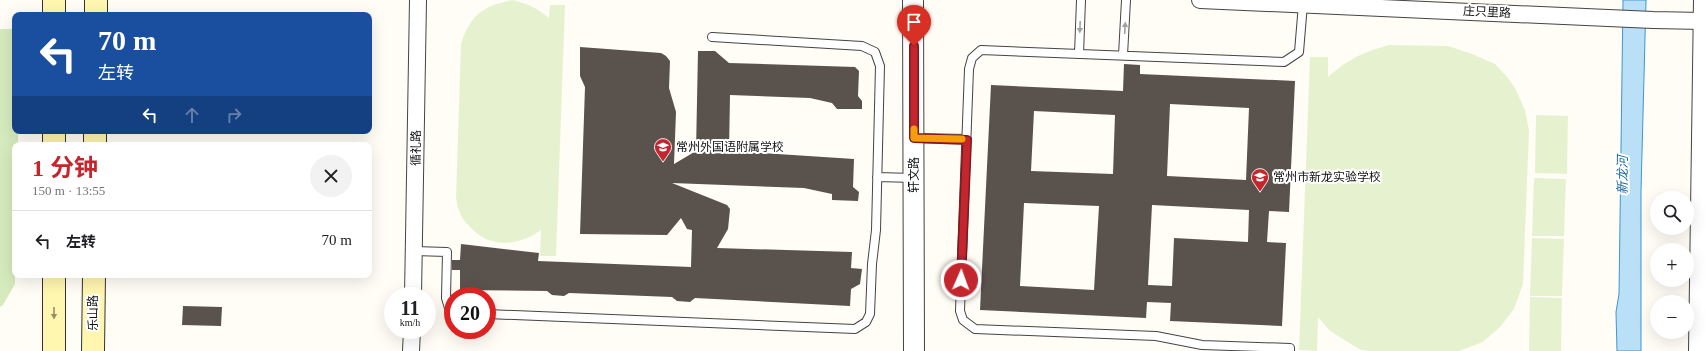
<!DOCTYPE html>
<html lang="zh">
<head>
<meta charset="utf-8">
<style>
  :root { --surface:#fff; --page:#f2f2f2; --text:#202124; --muted:#757577; --line:#e0e0e0; --accent:#c4262e }
  body { margin:0; font-family:"Times New Roman","Noto Sans SC",serif; background:var(--page); color:var(--text); height:100vh; display:flex; flex-direction:column; font-size:15px; white-space:nowrap }
  * { box-sizing:border-box; margin:0 }
  p { font-size:13px; color:var(--muted) }
  .icon { flex:none; width:22px; height:22px; fill:none; stroke:currentColor; stroke-width:2; stroke-linecap:round; stroke-linejoin:round }
  .map { position:relative; flex:1; overflow:hidden }
  .panel { position:absolute; left:12px; top:142px; width:360px; height:136px; display:flex; flex-direction:column; background:var(--surface); border-radius:8px; box-shadow:0 4px 16px #0002 }
  .panel>* { flex:none }
  .hud { position:absolute; left:12px; top:12px; width:360px; height:122px; border-radius:8px; box-shadow:0 4px 16px #0002; background:#1a4fa0; color:#fff; overflow:hidden }
  .buttons { position:absolute; left:1650px; top:191px; display:grid; gap:8px }
  .buttons a { display:grid; place-items:center; width:44px; height:44px; border-radius:50%; background:var(--surface); box-shadow:0 4px 16px #0002; font-size:20px }
  .speed { position:absolute; left:384px; top:287px; display:flex; gap:8px; font-size:20px; font-weight:700; text-align:center }
  .speed>* { display:grid; place-content:center; width:52px; height:52px; border-radius:50%; background:var(--surface); box-shadow:0 4px 16px #0002; line-height:1 }
  .speed small { font-size:10px; font-weight:400 }
  .speed .limit { border:6px solid #d22; background:#fff; color:#111 }
  .pin { position:absolute; display:grid; place-items:center; width:34px; height:34px; color:#fff; margin:-41px -17px; border-radius:50% 50% 50% 0; rotate:-45deg; box-shadow:0 0 4px #0007 }
  .pin .icon { rotate:45deg }
  .me { position:absolute; width:44px; margin:-22px; rotate:2deg; stroke-linejoin:round; filter:drop-shadow(0 0 3px #0008) }
  .turn { display:flex; align-items:center; gap:14px; height:84px; padding:0 20px; font-size:18px }
  .turn .icon { width:52px; height:52px; stroke-width:2.5 }
  .turn b { display:block; font-size:28px; line-height:34px }
  .lanes { display:flex; align-items:center; height:38px; padding:0 20px; background:#0003; justify-content:center; gap:20px; direction:ltr }
  .lanes .off { opacity:.35 }
  .round { display:grid; place-items:center; flex:none; width:42px; height:42px; border-radius:21px; background:var(--page) }
  .head { display:flex; align-items:center; justify-content:space-between; height:68px; padding:0 20px }
  h1 { font-size:24px; font-weight:700; line-height:30px; color:var(--accent) }
  ul { padding:0; list-style:none }
  li { display:flex; align-items:center; gap:12px; height:60px; padding:0 20px; border-top:1px solid var(--line) }
  li div { flex:1 }
  li b { display:block; font-size:15px }
  li em { font-style:normal }
  .map>svg:first-child { display:block }
</style>
</head>
<body>
<div class="map">
<svg width="1706" height="351" viewBox="0 0 1706 351">
  <rect width="100%" height="100%" fill="#fffdf5"/>
  <path fill="#d5ebbd" d="M 0,29 L 15,29 L 15,131 L 18,131 L 18,145 L 15,145 L 15,284 L 3,305 L 0,307 Z"/>
  <path fill="#e6f2cf" d="M 512,0 C 527,3 537,8 549,18 L 550,5 L 565,5 L 556,256 L 540,256 L 541,230 C 520,245 493,249 473,230 C 468,225 462,219 460,213 C 458,209 457,203 456,198 L 461,44 C 470,15 483,6 512,0 Z
    M 1389,45 L 1448,46 L 1472,54 L 1495,64 L 1508,78 L 1515,88 L 1525,110 L 1529,131 L 1523,284 L 1514,309 L 1500,327 L 1483,342 L 1459,351 L 1369,351 L 1361,350 L 1341,338 L 1329,330 L 1318,317 L 1317,351 L 1299,350 L 1310,57 L 1328,57 L 1328,77 C 1350,58 1361,53 1389,45 Z
    M 1536,115 L 1568,116 L 1567,174 L 1535,173 Z
    M 1534,178 L 1566,179 L 1564,236 L 1532,236 Z
    M 1532,238 L 1564,239 L 1562,296 L 1530,296 Z
    M 1530,297 L 1562,298 L 1561,351 L 1529,351 Z"/>
  <path fill="#b9e0f7" stroke="#3f96cf" d="M 1623,0 L 1646,0 L 1641,191 L 1641,351 L 1617,351 L 1616,312 L 1619,294 Z"/>
  <path fill="#5a524d" fill-rule="evenodd" d="M 580,47 L 661,53 L 666,56 L 670,61 L 669,88 L 676,112 L 674,164 L 696,151 L 698,51 L 715,51 L 729,63 L 855,67 L 859,71 L 858,96 L 862,101 L 862,109 L 837,109 L 832,103 L 810,98 L 730,95 L 729,151 L 854,159 L 853,187 L 859,192 L 858,201 L 832,200 L 832,194 L 804,188 L 672,183 L 727,205 L 730,209 L 728,229 L 717,248 L 852,252 L 851,268 L 862,269 L 860,284 L 851,289 L 850,306 L 695,298 L 690,302 L 677,301 L 672,297 L 569,293 L 564,296 L 552,295 L 547,291 L 460,290 L 460,270 L 452,270 L 452,260 L 460,260 L 461,244 L 539,253 L 538,261 L 691,267 L 692,230 L 687,229 L 681,218 L 667,235 L 580,234 L 585,87 L 580,76 Z
    M 1124,64 L 1140,65 L 1140,74 L 1295,81 L 1289,212 L 1269,211 L 1267,242 L 1286,243 L 1282,326 L 1170,321 L 1171,303 L 1147,302 L 1146,318 L 980,310 L 991,85 L 1123,91 ZM 1170,104 L 1249,108 L 1246,180 L 1167,176 ZM 1034,111 L 1115,115 L 1113,174 L 1031,171 ZM 1024,203 L 1099,206 L 1094,290 L 1020,286 ZM 1152,205 L 1249,210 L 1248,242 L 1174,238 L 1172,286 L 1148,285 Z
    M 183,306 L 222,307 L 221,326 L 182,325 Z"/>
  <g fill="none" stroke-linecap="round" stroke-linejoin="round">
    <g stroke="#444" stroke-width="10">
      <path id="service" d="M 1079,54 L 1081,0
        M 1123,55 L 1126,0
        M 914,138 L 967,139
        M 877,177 L 914,178
        M 414,251 L 447,252 L 446,298 L 449,308 L 453,310
        M 487,314 L 855,329 L 866,322 L 870,314 L 872,264 L 876,230 L 880,66 L 875,52 L 862,46 L 712,37
        M 1290,351 L 1290,348 L 1202,345 L 1156,336 L 975,329 L 963,320 L 960,311 L 969,69 L 972,58 L 981,50 L 1284,62 L 1299,52 L 1303,4"/>
    </g>
    <g stroke="#444" stroke-width="18">
      <path id="minor" d="M 1200,0 L 1653,20 L 1703,21
        M 413,296 L 418,0
        M 411,351 L 412,330"/>
    </g>
    <g stroke="#444" stroke-width="22">
      <path id="tertiary" d="M 913,0 L 914,351
        M 1699,351 L 1704,0"/>
    </g>
    <g stroke="#333" stroke-width="24">
      <path id="secondary" d="M 54,15 L 54,0
        M 96,15 L 96,0
        M 54,145 L 54,131
        M 95,145 L 95,131
        M 54,351 L 54,275
        M 93,351 L 94,275"/>
    </g>
    <use href="#service" stroke="#fff" stroke-width="8"/>
    <use href="#minor" stroke="#fff" stroke-width="16"/>
    <use href="#tertiary" stroke="#fff" stroke-width="20"/>
    <use href="#secondary" stroke="#fff6b0" stroke-width="22"/>
  </g>
  <defs><path id="oneway-solid" d="M-6-.8H1V-3.2L6.5 0L1 3.2V.8H-6Z"/></defs>
  <g fill="#a0a0a0">
    <use href="#oneway-solid" transform="translate(1080 27) rotate(92)"/>
    <use href="#oneway-solid" transform="translate(1125 28) rotate(-87)"/>
  </g>
  <use fill="#948f68" href="#oneway-solid" transform="translate(54 313) rotate(90)"/>
  <g fill="none" stroke-linecap="round" stroke-linejoin="round">
    <g stroke="#7f191e" stroke-width="10">
      <path id="route" d="M 914,46 L 914,138 L 967,140 L 961,280"/>
    </g>
    <use href="#route" stroke="#c4262e" stroke-width="7"/>
    <path stroke="#f59e0b" stroke-width="7" d="M 914,129 L 914,138 L 962,139"/>
  </g>
  <defs>
    <g id="school-pin" transform="scale(0.9)"><path d="M0 17L-7.5 6A9.5 9.5 0 1 1 7.5 6Z" fill="#c4262e" stroke="#fff"/><path d="M0-5L7-2L0 1L-7-2ZM-4 1L0 2.5L4 1V4Q0 6-4 4Z" fill="#fff"/></g>
  </defs>
  <g fill-rule="evenodd">
    <use href="#school-pin" x="663" y="147"/>
    <use href="#school-pin" x="1260" y="177"/>
  </g>
  <g text-anchor="middle" stroke-width="4" stroke-linejoin="round" paint-order="stroke">
    <g font-size="12" fill="#111" stroke="#fff">
      <text transform="translate(1487 12) rotate(3)" y="4">庄只里路</text>
      <text transform="translate(416 148) rotate(-89)" y="4">循礼路</text>
      <text transform="translate(914 175) rotate(-90)" y="4">轩文路</text>
      <text transform="translate(93 313) rotate(-90)" y="4">乐山路</text>
    </g>
    <g font-size="12" fill="#111" stroke="#fff" text-anchor="start">
      <text x="676" y="151">常州外国语附属学校</text>
      <text x="1273" y="181">常州市新龙实验学校</text>
    </g>
    <g font-size="13" font-style="italic" fill="#1768a6" stroke="#fff">
      <text transform="translate(1622 175) rotate(-90)" y="5">新龙河</text>
    </g>
  </g>
</svg>
<div class="buttons">
<a><svg class="icon" aria-label="search" viewBox="0 0 24 24"><circle cx="10" cy="10" r="6"/><path d="M15 15l6 6"/></svg></a>
<a>+</a>
<a>−</a>
</div>
<div class="speed"><div>11<small>km/h</small></div><div class="limit">20</div></div>
<div class="pin" style="left:914px;top:46px;background:#d93025"><svg class="icon" aria-label="arrive" viewBox="0 0 24 24"><path d="M6 21V4h12l-3 4 3 4H6"/></svg></div>
<svg class="me" style="left:961px;top:280px" viewBox="-20 -20 40 40"><circle r="17" fill="#c4262e" stroke="#fff" stroke-width="3"/><path d="M0-11L8 9 0 5-8 9z" fill="#fff"/></svg>
<div class="hud">
<div class="turn"><svg class="icon" aria-label="left" viewBox="0 0 24 24"><path d="M17 20v-9H6M10 6l-5 5 5 5"/></svg><div><b>70 m</b>左转</div></div>
<div class="lanes"><svg class="icon" aria-label="left" viewBox="0 0 24 24"><path d="M17 20v-9H6M10 6l-5 5 5 5"/></svg><svg class="icon off" aria-label="ahead" viewBox="0 0 24 24"><path d="M12 20V5M6 11l6-6 6 6"/></svg><svg class="icon off" aria-label="right" viewBox="0 0 24 24"><path d="M7 20v-9h11M14 6l5 5-5 5"/></svg></div>
</div>
<section class="panel">
<div class="head"><div><h1>1 分钟</h1><p>150 m · 13:55</p></div><a class="round"><svg class="icon" aria-label="close" viewBox="0 0 24 24"><path d="M6 6l12 12M18 6L6 18"/></svg></a></div>
<ul>
<li><svg class="icon" aria-label="left" viewBox="0 0 24 24"><path d="M17 20v-9H6M10 6l-5 5 5 5"/></svg><div><b>左转</b></div><em>70 m</em></li>
</ul>
</section>
</div>
</body>
</html>
